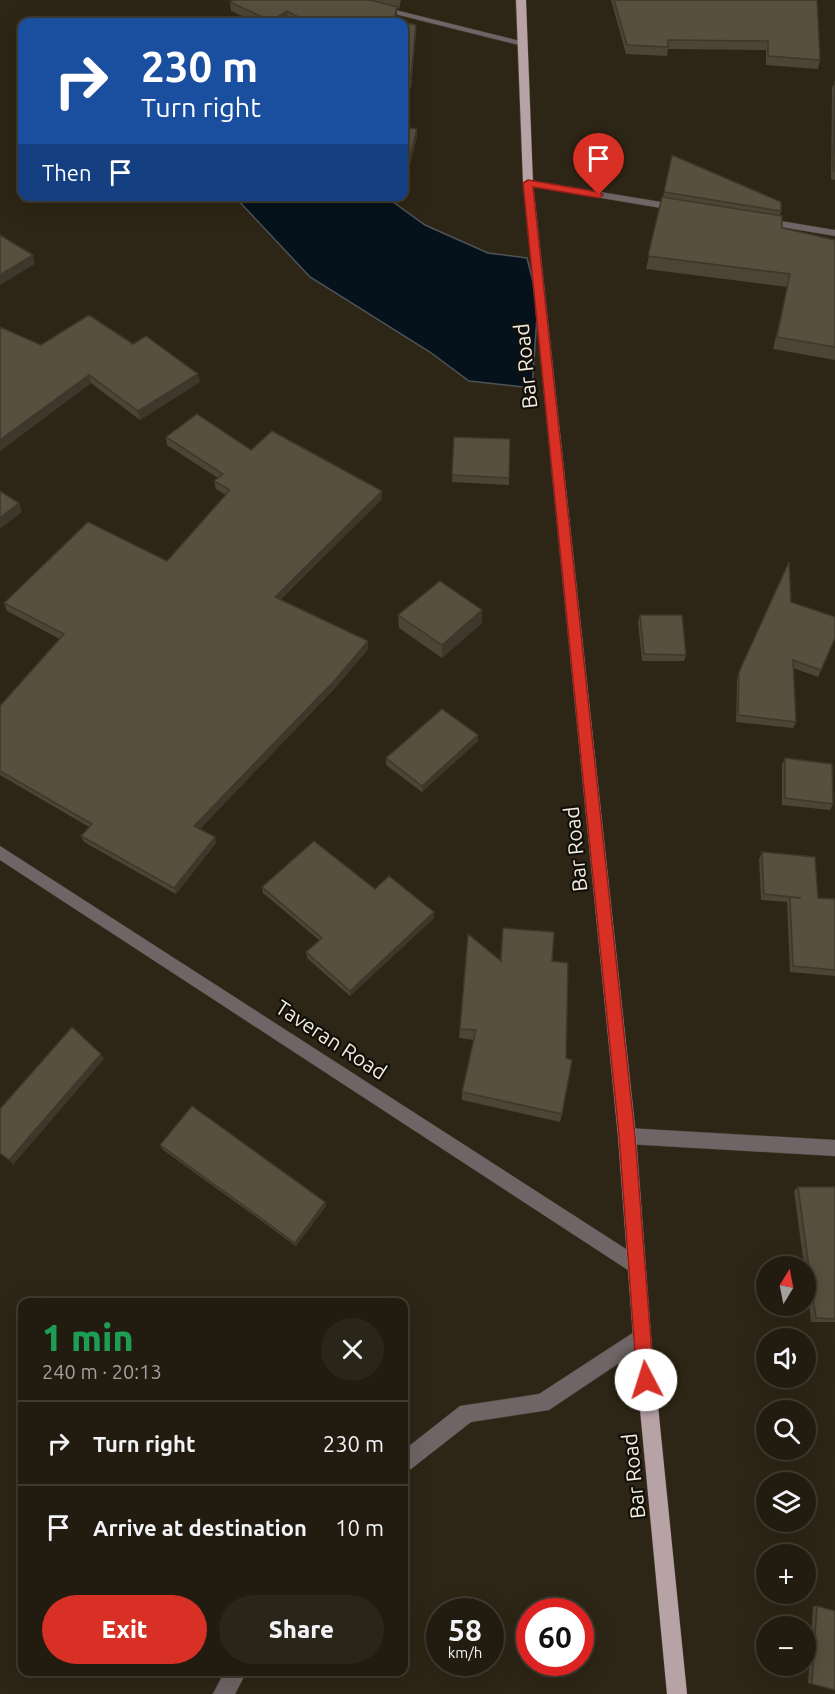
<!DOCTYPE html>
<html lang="en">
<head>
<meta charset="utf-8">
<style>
  :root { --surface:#221c10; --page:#2a2519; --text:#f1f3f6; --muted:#a2a19f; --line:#3f3a30; --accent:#d93025 }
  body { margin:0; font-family:Ubuntu,sans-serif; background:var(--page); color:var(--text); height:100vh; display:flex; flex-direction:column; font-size:22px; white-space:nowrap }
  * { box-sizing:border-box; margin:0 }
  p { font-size:20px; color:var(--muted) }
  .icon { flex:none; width:33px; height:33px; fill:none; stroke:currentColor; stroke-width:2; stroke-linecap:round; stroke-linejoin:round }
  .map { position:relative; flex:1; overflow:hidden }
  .drawer { position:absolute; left:18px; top:1298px; width:390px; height:378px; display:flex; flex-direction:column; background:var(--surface); border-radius:12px; box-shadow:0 6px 24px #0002,0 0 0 2px var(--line) }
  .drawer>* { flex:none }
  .hud { position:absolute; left:18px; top:18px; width:390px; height:183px; border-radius:12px; box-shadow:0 6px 24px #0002,0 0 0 2px var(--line); background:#1a4fa0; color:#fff; overflow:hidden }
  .needle { width:39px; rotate:10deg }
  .controls { position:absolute; left:756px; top:1256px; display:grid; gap:12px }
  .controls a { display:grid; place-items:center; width:60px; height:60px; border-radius:50%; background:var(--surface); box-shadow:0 6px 24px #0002,0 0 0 2px var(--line); font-size:30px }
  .speed { position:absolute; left:426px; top:1598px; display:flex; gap:12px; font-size:30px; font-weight:700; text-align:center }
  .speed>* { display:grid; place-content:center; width:78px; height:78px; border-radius:50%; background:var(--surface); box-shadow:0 6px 24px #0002,0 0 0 2px var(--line); line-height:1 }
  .speed small { font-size:15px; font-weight:400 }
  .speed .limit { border:9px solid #d22; background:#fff; color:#111 }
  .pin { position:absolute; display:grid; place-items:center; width:51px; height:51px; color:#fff; margin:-62px -26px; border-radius:50% 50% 50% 0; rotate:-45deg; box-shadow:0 0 6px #0007 }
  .pin .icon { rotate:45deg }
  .me { position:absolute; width:66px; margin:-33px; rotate:355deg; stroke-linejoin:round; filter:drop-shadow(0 0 4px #0008) }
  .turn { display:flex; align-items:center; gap:21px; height:126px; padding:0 24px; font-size:27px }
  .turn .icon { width:78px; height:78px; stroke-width:2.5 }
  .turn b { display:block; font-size:42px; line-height:51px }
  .then { display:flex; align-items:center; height:57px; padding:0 24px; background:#0003; gap:12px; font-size:22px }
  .round { display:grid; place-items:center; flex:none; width:63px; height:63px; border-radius:32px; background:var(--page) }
  .headline { display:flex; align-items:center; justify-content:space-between; height:102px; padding:0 24px }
  h1 { font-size:36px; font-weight:800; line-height:45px; color:#1e9e55 }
  .button { display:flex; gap:12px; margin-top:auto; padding:12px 24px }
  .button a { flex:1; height:69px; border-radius:36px; background:var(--accent); color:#fff; font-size:24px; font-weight:800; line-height:69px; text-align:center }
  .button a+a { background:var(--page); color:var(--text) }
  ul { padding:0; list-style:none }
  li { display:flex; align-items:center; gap:18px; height:84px; padding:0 24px; border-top:2px solid var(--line) }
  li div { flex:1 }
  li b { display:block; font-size:22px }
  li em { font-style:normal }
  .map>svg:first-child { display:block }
</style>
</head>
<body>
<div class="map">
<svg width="835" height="1694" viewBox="0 0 835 1694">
  <rect width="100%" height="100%" fill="#2d2515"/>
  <path fill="#06121b" stroke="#4d5457" stroke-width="1.5" d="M 235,197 L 381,197 L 393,202 L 425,225 L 488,253 L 527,258 L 538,302 L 532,388 L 469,381 L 430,352 L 310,277 Z"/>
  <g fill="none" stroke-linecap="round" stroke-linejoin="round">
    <g stroke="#494132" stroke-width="1">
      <path id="minor" d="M 339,0 L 355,0 L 528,43 L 523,46 Z
        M 528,180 L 679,205 L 684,208 L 679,211 L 524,185 L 523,183 Z
        M 762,218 L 835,230 L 835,236 L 758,223 L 758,219 Z
        M 0,846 L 643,1260 L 646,1266 L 643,1272 L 637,1275 L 631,1272 L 0,860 Z
        M 627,1128 L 835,1140 L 835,1156 L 627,1144 L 621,1142 L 618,1136 L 621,1130 Z
        M 642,1327 L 649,1329 L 651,1336 L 649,1343 L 549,1410 L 471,1422 L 411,1469 L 404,1471 L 404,1450 L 460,1406 L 539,1394 Z
        M 225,1671 L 247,1671 L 235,1694 L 213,1694 Z"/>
    </g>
    <g stroke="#494132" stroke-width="1">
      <path id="major" d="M 516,0 L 526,0 L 533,183 L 636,1136 L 651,1336 L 687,1694 L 667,1694 L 633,1336 L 618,1136 L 523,183 Z"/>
    </g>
    <use href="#minor" fill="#6f6466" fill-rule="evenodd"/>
    <use href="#major" fill="#b7a2a6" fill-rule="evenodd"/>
  </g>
  <path fill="#4c4435" d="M 233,0 L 401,0 L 399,9 L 397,8 L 397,20 L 416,25 L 411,88 L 404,84 L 404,22 L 290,22 L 288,21 L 286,22 L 255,22 L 231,11 L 230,2 Z
    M 611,0 L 817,0 L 820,60 L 818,69 L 766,65 L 766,50 L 668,49 L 667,56 L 626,54 Z
    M 835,81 L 835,180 L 831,179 L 832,88 Z
    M 404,127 L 417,137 L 408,172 L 404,171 Z
    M 664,192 L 781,211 L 780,216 L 782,228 L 835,240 L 835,360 L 773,349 L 787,287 L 646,269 Z
    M 133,344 L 200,382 L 140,420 L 91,383 L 0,451 L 41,345 Z
    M 166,437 L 251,450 L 382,499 L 281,599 L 368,649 L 335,688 L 200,829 L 215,837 L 216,843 L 176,894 L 84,842 L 81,836 L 89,827 L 0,775 L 0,706 L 60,639 L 7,611 L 4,603 L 167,561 L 226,495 L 216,489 L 214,481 L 218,478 L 167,445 Z
    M 454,437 L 509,478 L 509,485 L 452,482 Z
    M 791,602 L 835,638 L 818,677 L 793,668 L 796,722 L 793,728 L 736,722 L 737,679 L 739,672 Z
    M 482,610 L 482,623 L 442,658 L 399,628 L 398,615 Z
    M 640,615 L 686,655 L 684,661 L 642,661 L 638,622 Z
    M 478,741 L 422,792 L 386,765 L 386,758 Z
    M 785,758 L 833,804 L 830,810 L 782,805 L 782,765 Z
    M 762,852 L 818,898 L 835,899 L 835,976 L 790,972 L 787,902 L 761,900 L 759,859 Z
    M 262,887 L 375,889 L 434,912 L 434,918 L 350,996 L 307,958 L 306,952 L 319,940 L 263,893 Z
    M 503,928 L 552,961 L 562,1114 L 560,1122 L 462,1100 L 462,1092 L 474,1040 L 459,1038 L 468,934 L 500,961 Z
    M 160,1145 L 325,1202 L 326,1206 L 296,1246 L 162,1149 Z
    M 798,1187 L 835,1187 L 835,1322 L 811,1322 L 806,1278 L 806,1266 L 804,1266 L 794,1191 Z
    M 813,1606 L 817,1606 L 835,1611 L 835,1690 L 808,1683 Z"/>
  <path fill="#3e372b" d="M 397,7 L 397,17 L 396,22 L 394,20 Z
    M 287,11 L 288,21 L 286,22 L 272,22 L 271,21 Z
    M 416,25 L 416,35 L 411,88 L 411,78 Z
    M 417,129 L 417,137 L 408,172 L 408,164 Z
    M 33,255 L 35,264 L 0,285 L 0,275 Z
    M 198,374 L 200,382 L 140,420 L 138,411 Z
    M 89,375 L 91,383 L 0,451 L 0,440 Z
    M 382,491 L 382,499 L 276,604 L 275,597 Z
    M 19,503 L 22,512 L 0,529 L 0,518 Z
    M 482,610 L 482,623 L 442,658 L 442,645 Z
    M 368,641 L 368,649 L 335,688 L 196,833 L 194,826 Z
    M 478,735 L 478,741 L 422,792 L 422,786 Z
    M 215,837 L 216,843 L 176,894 L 174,888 Z
    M 434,912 L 434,918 L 350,996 L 350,991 Z
    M 101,1054 L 104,1059 L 13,1165 L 9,1160 Z
    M 325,1202 L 326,1206 L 296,1246 L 295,1243 Z"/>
  <path fill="#584f3e" stroke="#3e372b" stroke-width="1.5" d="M 233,0 L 370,0 L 397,7 L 394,20 L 416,25 L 411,78 L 404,74 L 404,22 L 308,22 L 287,11 L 271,21 L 230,2 Z
    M 614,0 L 817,0 L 820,60 L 768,56 L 768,41 L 668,40 L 668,47 L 627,45 Z
    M 835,81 L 835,171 L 833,171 Z
    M 404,127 L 417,129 L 408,164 L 404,163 Z
    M 672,155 L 781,202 L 781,211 L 664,192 Z
    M 662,197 L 782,216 L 782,228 L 835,240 L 835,347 L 777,337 L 790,274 L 648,256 Z
    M 0,235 L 33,255 L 0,275 Z
    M 89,315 L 133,344 L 146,336 L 198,374 L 138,411 L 89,375 L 0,440 L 0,327 L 41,345 Z
    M 197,414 L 251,450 L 272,431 L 382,491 L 275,597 L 368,641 L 335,680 L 194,826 L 215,837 L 174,888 L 81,836 L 92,824 L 0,771 L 0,706 L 64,634 L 4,603 L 88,522 L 167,561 L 230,490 L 214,481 L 223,474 L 166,437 Z
    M 454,437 L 510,439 L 509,478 L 452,475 Z
    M 0,491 L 19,503 L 0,518 Z
    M 789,562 L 791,602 L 835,617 L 835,638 L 821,670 L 793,660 L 796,722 L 738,715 L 739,672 Z
    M 440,581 L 482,610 L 442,645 L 398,615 Z
    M 640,615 L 682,615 L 686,655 L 644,654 Z
    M 442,709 L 478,735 L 422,786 L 386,758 Z
    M 785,758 L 832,764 L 833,804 L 785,798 Z
    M 314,841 L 375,889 L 389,876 L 434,912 L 350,991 L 306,952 L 322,938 L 262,887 Z
    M 762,852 L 815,857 L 818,898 L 835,899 L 835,970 L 793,966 L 790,897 L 801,898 L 764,894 Z
    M 503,928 L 554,932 L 552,961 L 568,963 L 566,1058 L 572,1060 L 562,1114 L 462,1092 L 476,1030 L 460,1029 L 468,934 L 501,961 Z
    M 72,1027 L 101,1054 L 9,1160 L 0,1153 L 0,1109 Z
    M 192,1106 L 325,1202 L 295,1243 L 160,1145 Z
    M 798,1187 L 835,1187 L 835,1319 L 816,1318 Z
    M 817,1606 L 835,1611 L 835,1690 L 812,1684 Z"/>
  <path fill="#d93025" stroke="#8d1f18" stroke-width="1.5" d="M 528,180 L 599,192 L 603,195 L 599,198 L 533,187 L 635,1136 L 654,1380 L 652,1386 L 646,1389 L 640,1386 L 637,1380 L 619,1136 L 523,183 Z"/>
  <g text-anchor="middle" stroke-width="4.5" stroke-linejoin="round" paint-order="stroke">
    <g font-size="21" fill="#f2ede3" stroke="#120f08">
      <text transform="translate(526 366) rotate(-96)" y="7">Bar Road</text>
      <text transform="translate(576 849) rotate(-96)" y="7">Bar Road</text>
      <text transform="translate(331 1040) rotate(33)" y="7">Taveran Road</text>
      <text transform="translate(634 1476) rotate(-96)" y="7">Bar Road</text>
    </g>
  </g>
</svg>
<div class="controls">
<a><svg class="needle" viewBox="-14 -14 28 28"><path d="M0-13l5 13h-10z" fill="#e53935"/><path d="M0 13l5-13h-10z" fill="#a2a19f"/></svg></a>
<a><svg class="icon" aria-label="sound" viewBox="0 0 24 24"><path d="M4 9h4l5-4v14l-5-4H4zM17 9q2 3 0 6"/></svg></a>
<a><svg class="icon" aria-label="search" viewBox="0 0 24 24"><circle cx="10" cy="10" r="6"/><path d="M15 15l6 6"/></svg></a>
<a><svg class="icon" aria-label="layers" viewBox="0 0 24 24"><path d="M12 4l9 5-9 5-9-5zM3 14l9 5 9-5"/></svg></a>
<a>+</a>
<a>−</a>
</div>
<div class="speed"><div>58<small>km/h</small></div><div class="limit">60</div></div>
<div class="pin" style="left:599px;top:195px;background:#d93025"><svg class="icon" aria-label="arrive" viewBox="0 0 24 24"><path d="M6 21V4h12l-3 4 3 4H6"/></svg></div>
<svg class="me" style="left:646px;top:1380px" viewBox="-20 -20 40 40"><circle r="19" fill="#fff"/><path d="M0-13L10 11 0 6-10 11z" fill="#d93025"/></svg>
<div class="hud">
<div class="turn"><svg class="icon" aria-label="right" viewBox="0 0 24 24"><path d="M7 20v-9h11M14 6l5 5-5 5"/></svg><div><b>230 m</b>Turn right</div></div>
<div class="then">Then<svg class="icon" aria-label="arrive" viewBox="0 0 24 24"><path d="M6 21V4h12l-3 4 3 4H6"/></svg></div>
</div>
<section class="drawer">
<div class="headline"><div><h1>1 min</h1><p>240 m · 20:13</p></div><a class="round"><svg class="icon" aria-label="close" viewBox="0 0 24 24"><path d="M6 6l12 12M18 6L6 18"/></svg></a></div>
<ul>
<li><svg class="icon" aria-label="right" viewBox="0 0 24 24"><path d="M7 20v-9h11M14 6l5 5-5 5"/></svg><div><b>Turn right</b></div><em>230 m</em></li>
<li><svg class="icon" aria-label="arrive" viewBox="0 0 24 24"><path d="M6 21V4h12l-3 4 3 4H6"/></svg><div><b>Arrive at destination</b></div><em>10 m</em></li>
</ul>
<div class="button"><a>Exit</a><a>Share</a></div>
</section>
</div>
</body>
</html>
